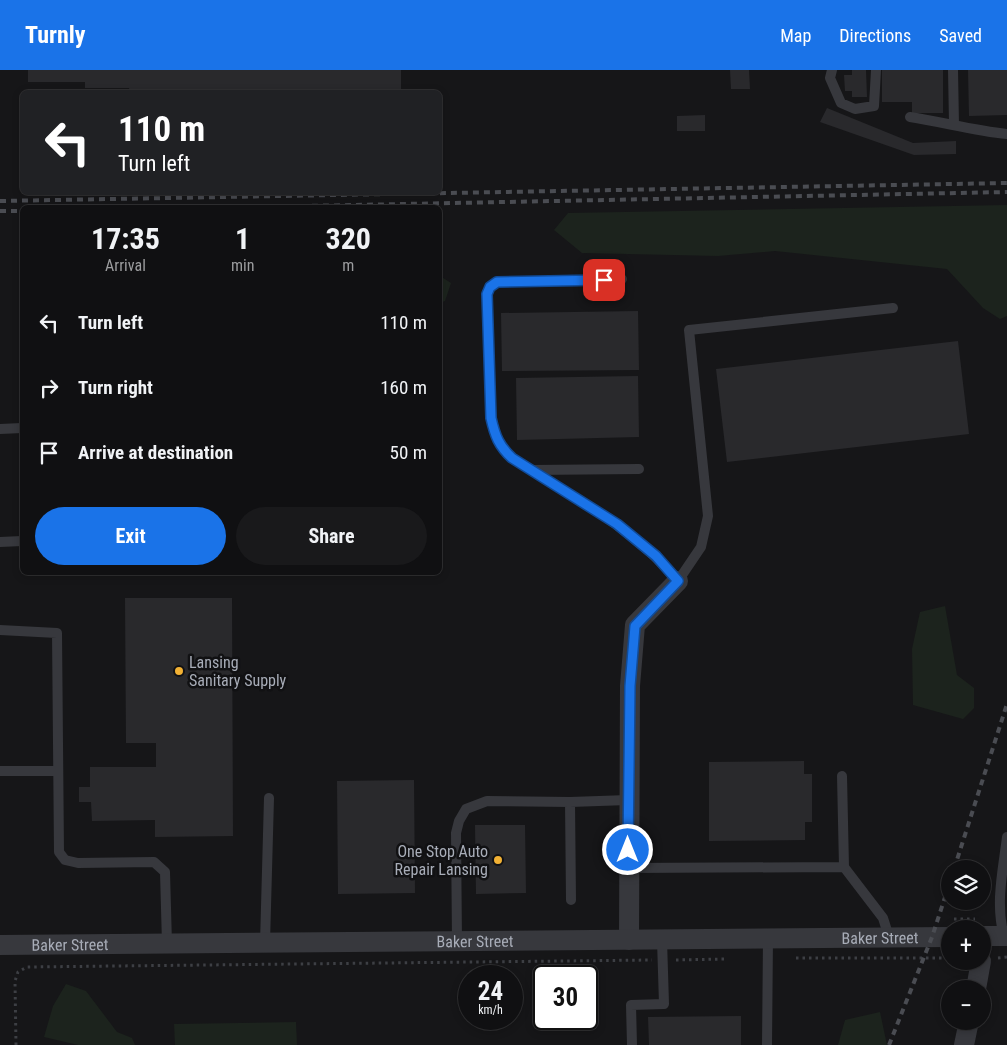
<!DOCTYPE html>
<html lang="en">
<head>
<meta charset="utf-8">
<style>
  :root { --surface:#101012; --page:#19191b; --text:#f1f3f6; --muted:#9c9d9f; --line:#303032; --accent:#1a73e8 }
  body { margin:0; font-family:"Roboto Condensed",sans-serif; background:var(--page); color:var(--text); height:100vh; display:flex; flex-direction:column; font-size:19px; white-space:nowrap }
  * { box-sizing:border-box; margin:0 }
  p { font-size:16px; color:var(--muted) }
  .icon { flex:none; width:28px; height:28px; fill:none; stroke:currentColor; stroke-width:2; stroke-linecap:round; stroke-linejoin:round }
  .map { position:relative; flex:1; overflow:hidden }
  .details { position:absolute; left:20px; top:135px; width:422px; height:370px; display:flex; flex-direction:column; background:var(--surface); border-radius:8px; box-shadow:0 2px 8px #0003,0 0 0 1px var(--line) }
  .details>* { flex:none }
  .guide { position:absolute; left:20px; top:20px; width:422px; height:105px; border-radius:8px; box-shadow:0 2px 8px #0003,0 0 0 1px var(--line); background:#202124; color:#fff; overflow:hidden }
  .buttons { position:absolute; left:941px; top:790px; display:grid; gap:10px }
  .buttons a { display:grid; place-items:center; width:50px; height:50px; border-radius:50%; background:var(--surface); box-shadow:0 2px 8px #0003,0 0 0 1px var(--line); font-size:25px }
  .speed { position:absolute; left:458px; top:895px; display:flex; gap:10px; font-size:25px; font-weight:700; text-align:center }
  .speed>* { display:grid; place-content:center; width:65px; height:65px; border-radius:50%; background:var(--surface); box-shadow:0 2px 8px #0003,0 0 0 1px var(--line); line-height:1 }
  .speed small { font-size:12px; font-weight:400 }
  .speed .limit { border:2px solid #111; border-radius:8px; background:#fff; color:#111 }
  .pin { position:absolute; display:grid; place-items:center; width:42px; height:42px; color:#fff; margin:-21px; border-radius:10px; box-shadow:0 2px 8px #0006 }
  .me { position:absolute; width:55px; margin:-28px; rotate:0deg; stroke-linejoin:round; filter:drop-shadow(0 0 4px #0008) }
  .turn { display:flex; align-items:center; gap:18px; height:105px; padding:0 15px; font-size:22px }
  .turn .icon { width:65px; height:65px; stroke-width:2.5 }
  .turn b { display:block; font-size:35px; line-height:42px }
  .eta { display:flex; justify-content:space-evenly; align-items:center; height:85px; text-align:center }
  .eta b { font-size:30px; font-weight:700; line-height:35px }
  .cta { display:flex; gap:10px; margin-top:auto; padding:10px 15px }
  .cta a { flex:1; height:58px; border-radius:30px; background:var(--accent); color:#fff; font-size:20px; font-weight:700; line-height:58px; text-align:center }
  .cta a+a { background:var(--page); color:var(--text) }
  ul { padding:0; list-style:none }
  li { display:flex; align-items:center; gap:15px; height:65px; padding:0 15px }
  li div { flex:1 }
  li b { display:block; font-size:19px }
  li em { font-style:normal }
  header { display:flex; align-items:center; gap:30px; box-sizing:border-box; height:70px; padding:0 25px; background:var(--accent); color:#fff }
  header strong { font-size:24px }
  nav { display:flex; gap:28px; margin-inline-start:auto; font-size:18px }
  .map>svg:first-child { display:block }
</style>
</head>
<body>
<header>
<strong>Turnly</strong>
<nav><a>Map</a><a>Directions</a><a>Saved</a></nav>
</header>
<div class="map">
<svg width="1007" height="975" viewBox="0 0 1007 975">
  <rect width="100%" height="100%" fill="#161618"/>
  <path fill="#1c231d" d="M 1007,135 L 1007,246 L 1000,249 L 983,238 L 947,199 L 775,181 L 718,186 L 582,183 L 554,160 L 568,143 Z
    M 440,206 L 451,213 L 445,231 L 440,233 Z
    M 945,536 L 957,605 L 974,618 L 974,638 L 963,649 L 913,635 L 912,579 L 920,542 Z
    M 66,914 L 86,921 L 117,962 L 132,968 L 135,975 L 78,975 L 44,967 L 53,936 Z
    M 880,942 L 887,975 L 838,975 L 845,950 Z
    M 296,952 L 297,975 L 175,975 L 174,954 Z"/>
  <path fill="#29292c" d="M 28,0 L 401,0 L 401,22 L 130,22 L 129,18 L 85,18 L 85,12 L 28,12 Z
    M 730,0 L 749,0 L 750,19 L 731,19 Z
    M 852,0 L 866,0 L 867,27 L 852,27 L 852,21 L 845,21 L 844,5 L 852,5 Z
    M 882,0 L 943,0 L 943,43 L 912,43 L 912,32 L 882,32 Z
    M 968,0 L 1007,0 L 1007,45 L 969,46 Z
    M 827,38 L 913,73 L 956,71 L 956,84 L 914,85 L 820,52 Z
    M 705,45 L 705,61 L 677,61 L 677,46 Z
    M 638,241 L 639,300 L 502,301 L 501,243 Z
    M 958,271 L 969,364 L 727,392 L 716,299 Z
    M 638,306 L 639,367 L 517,370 L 516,308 Z
    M 125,502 L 242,502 L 242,504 L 125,505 Z
    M 125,528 L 232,528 L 233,766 L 155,767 L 155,750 L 92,751 L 91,732 L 79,732 L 79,717 L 90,717 L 90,697 L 156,697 L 156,673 L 126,673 Z
    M 804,691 L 804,704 L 812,704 L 812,752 L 805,752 L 805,770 L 709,771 L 709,692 Z
    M 414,710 L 415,823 L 338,824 L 337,711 Z
    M 475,755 L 525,755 L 526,823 L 476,824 Z
    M 741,946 L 741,975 L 649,975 L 648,947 Z"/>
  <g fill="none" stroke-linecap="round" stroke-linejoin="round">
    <path stroke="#3d3f44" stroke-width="3" stroke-dasharray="2.5 4" stroke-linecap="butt" d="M 954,849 L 975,849
      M 796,888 L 950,888
      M 998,888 L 1007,887
      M 676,890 L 727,889
      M 987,948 L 991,930
      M 16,975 L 15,911 L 18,902 L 27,897 L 652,890"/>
    <path stroke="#37383d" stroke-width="10" d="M 832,0 L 830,8 L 841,33 L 855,39 L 874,36 L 876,0
      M 953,0 L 954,54
      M 910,47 C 943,52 975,61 1007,64
      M 622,209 L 497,212 L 490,217 L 487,224 L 491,348 C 495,366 499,376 512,388 C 573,427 631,456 678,511 L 701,477 L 708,446 L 689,260 L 893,238
      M 0,359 L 22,358
      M 531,400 L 639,399
      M 0,472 L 22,471
      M 0,560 L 57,563 L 59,782 L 65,790 L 78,793 L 154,792 L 165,802 L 167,874
      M 0,701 L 57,701
      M 842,706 L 844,797 L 883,848 L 889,867
      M 570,732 L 571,830
      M 629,798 L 844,797
      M 1004,866 C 995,834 1003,800 1007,767
      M 457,872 L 456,763 L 459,751 L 466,739 L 487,731 L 570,732 L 628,730
      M 265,873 L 269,728
      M 632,975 L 631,935 L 664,934 L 662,870
      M 767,975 L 768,868"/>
    <g stroke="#37383d" stroke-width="20">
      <path d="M 982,866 L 1007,866"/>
      <path d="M 629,870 L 630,616 L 635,555 L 678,511"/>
      <path id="s1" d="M 0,875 L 950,867"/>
      <path d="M 976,919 L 981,891"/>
      <path d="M 964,975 L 969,951"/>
    </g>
    <path stroke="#4a4c52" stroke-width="4" stroke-dasharray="6 5" stroke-linecap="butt" d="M 0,131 L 1007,113
      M 202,138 L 1007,122
      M 0,141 L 22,141
      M 954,799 L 1007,634
      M 889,975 L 932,867 L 950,812"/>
  </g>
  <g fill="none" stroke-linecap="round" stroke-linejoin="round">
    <g stroke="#114b97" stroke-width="12">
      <path id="route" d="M 604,210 L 497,212 L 490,217 L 487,224 L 491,348 C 495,366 499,376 512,388 L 617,454 L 656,486 L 678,511 L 635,556 L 630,616 L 628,780"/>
    </g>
    <use href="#route" stroke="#1a73e8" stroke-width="9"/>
  </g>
  <g fill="#f2b134" stroke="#111113" stroke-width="2">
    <circle cx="179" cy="601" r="5"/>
    <circle cx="498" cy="790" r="5"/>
  </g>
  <g text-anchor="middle" stroke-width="5" stroke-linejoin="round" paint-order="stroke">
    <g font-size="16" fill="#a8adb8" stroke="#111113" text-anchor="start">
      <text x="189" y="598">Lansing<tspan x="189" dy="18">Sanitary Supply</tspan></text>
      <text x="488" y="787" text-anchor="end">One Stop Auto<tspan x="488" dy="18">Repair Lansing</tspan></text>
    </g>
    <g font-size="16" fill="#a8adb8" stroke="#111113">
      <text dy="6" stroke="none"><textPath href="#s1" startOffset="880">Baker Street</textPath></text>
      <text dy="6" stroke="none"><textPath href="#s1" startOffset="475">Baker Street</textPath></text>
      <text dy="6" stroke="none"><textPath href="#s1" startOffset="70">Baker Street</textPath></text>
    </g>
  </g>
</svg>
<div class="buttons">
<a><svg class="icon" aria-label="layers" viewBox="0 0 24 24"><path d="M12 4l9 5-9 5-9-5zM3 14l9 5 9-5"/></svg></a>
<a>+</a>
<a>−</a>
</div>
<div class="speed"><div>24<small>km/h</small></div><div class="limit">30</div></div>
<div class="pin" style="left:604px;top:210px;background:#d93025"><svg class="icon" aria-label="arrive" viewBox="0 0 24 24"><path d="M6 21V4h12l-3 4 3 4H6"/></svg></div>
<svg class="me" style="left:628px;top:780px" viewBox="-20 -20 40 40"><circle r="17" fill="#1a73e8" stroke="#fff" stroke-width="3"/><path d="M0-11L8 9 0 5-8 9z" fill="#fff"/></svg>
<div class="guide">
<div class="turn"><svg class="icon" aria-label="left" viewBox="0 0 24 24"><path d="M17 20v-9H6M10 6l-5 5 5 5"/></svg><div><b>110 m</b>Turn left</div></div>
</div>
<section class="details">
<div class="eta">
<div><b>17:35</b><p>Arrival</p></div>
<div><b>1</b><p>min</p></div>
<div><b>320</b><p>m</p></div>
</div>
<ul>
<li><svg class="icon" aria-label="left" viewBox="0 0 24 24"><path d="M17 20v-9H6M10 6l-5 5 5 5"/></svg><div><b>Turn left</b></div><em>110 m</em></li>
<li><svg class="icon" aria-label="right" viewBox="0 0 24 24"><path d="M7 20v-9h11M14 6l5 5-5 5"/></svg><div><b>Turn right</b></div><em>160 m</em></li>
<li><svg class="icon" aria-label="arrive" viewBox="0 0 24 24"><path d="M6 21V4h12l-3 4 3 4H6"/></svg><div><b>Arrive at destination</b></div><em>50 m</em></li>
</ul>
<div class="cta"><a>Exit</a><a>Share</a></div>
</section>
</div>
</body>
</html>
